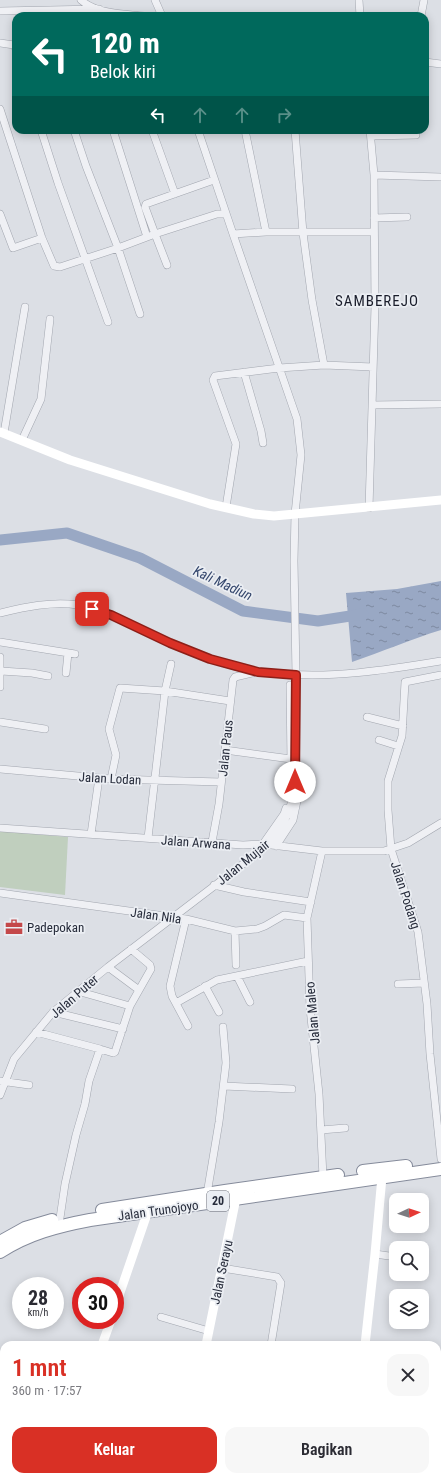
<!DOCTYPE html>
<html lang="id">
<head>
<meta charset="utf-8">
<style>
  :root { --surface:#fff; --page:#f7f7f7; --text:#2b2b33; --muted:#7c7c81; --accent:#d93025 }
  body { margin:0; font-family:"Roboto Condensed",sans-serif; background:var(--page); color:var(--text); height:100vh; display:flex; flex-direction:column; font-size:15px; white-space:nowrap }
  * { box-sizing:border-box; margin:0 }
  p { font-size:13px; color:var(--muted) }
  .icon { flex:none; width:22px; height:22px; fill:none; stroke:currentColor; stroke-width:2; stroke-linecap:round; stroke-linejoin:round }
  .map { position:relative; flex:1; overflow:hidden }
  .panel { position:absolute; left:0px; top:1341px; width:441px; height:140px; display:flex; flex-direction:column; background:var(--surface); border-radius:12px 12px 0 0; box-shadow:0 2px 10px #0003 }
  .panel>* { flex:none }
  .top-card { position:absolute; left:12px; top:12px; width:417px; height:122px; border-radius:12px; box-shadow:0 2px 10px #0003; background:#00695c; color:#fff; overflow:hidden }
  .needle { width:26px; rotate:86deg }
  .tools { position:absolute; left:389px; top:1193px; display:grid; gap:8px }
  .tools a { display:grid; place-items:center; width:40px; height:40px; border-radius:8px; background:var(--surface); box-shadow:0 2px 10px #0003; font-size:20px }
  .speed { position:absolute; left:12px; top:1277px; display:flex; gap:8px; font-size:20px; font-weight:700; text-align:center }
  .speed>* { display:grid; place-content:center; width:52px; height:52px; border-radius:50%; background:var(--surface); box-shadow:0 2px 10px #0003; line-height:1 }
  .speed small { font-size:10px; font-weight:400 }
  .speed .limit { border:6px solid #d22; background:#fff; color:#111 }
  .pin { position:absolute; display:grid; place-items:center; width:34px; height:34px; color:#fff; margin:-17px; border-radius:8px; box-shadow:0 2px 6px #0006 }
  .me { position:absolute; width:44px; margin:-22px; rotate:0deg; stroke-linejoin:round; filter:drop-shadow(0 0 3px #0008) }
  .turn { display:flex; align-items:center; gap:14px; height:84px; padding:0 12px; font-size:18px }
  .turn .icon { width:52px; height:52px; stroke-width:2.5 }
  .turn b { display:block; font-size:28px; line-height:34px }
  .lanes { display:flex; align-items:center; height:38px; padding:0 12px; background:#0003; justify-content:center; gap:20px; direction:ltr }
  .lanes .off { opacity:.35 }
  .round { display:grid; place-items:center; flex:none; width:42px; height:42px; border-radius:12px; background:var(--page) }
  .head { display:flex; align-items:center; justify-content:space-between; height:68px; padding:0 12px }
  h1 { font-size:24px; font-weight:600; line-height:30px; color:var(--accent) }
  .cta { display:flex; gap:8px; margin-top:auto; padding:8px 12px }
  .cta a { flex:1; height:46px; border-radius:12px; background:var(--accent); color:#fff; font-size:16px; font-weight:600; line-height:46px; text-align:center }
  .cta a+a { background:var(--page); color:var(--text) }
  .map>svg:first-child { display:block }
</style>
</head>
<body>
<div class="map">
<svg width="441" height="1481" viewBox="0 0 441 1481">
  <defs>
    <pattern id="water-ripples" width="26" height="14" patternUnits="userSpaceOnUse"><rect width="26" height="14" fill="#99a8c4"/><path d="M2 4q2-2 4 0t4 0M15 11q2-2 4 0t4 0" fill="none" stroke="#7d89a0"/></pattern>
  </defs>
  <rect width="100%" height="100%" fill="#dcdfe5"/>
  <path fill="#c0cfbe" d="M 0,831 L 68,837 L 65,895 L 0,887 Z"/>
  <path fill="url(#water-ripples)" d="M 441,581 L 441,630 C 411,639 382,652 352,662 L 346,593 L 397,589 Z"/>
  <g fill="none" stroke-linecap="round" stroke-linejoin="round">
    <path stroke="#99a8c4" stroke-width="11" d="M 0,540 L 67,533 L 140,558 L 243,611 L 318,621 L 363,614"/>
    <g stroke="#a2a6af" stroke-width="8">
      <path id="street" d="M 81,0 C 96,14 124,14 144,16
        M 155,0 L 162,16
        M 359,0 L 360,16
        M 0,11 L 99,9
        M 421,16 L 424,0
        M 0,43 L 14,45 L 16,49
        M 425,62 L 441,64
        M 0,109 L 42,238 L 54,266 L 60,267 L 118,248 L 155,234 L 145,207 L 146,204 L 214,180
        M 41,130 L 58,183 L 108,322
        M 74,130 L 86,166 L 118,248 L 140,314
        M 113,130 L 147,237
        M 152,130 L 175,194
        M 245,130 L 266,232
        M 295,130 L 303,233 L 312,300 L 324,365
        M 371,136 L 416,135
        M 374,175 L 441,177
        M 0,214 L 13,248 L 42,238
        M 374,218 L 407,217
        M 233,234 L 266,232 L 373,232
        M 167,265 L 155,234 L 217,214 L 226,214
        M 244,372 L 261,431 L 263,443
        M 372,405 L 441,404
        M 4,433 L 25,307
        M 22,440 L 41,399 L 50,319
        M 226,507 L 236,444 L 213,380 L 215,376 L 279,368 L 324,365 L 373,367
        M 369,508 L 375,306 L 374,175 L 370,130
        M 0,613 C 25,607 52,601 78,605 C 111,611 140,630 170,643 C 198,656 228,665 257,672 C 262,673 269,672 275,673 C 330,679 387,670 441,661
        M 0,642 L 75,654
        M 0,657 L 0,687
        M 1,671 L 32,673 L 48,676
        M 66,673 L 68,653
        M 441,675 L 405,682 L 402,736 L 388,781 L 388,810 L 391,849 L 418,932 L 427,1004 L 430,1054 L 441,1159
        M 290,685 L 291,762
        M 367,717 L 403,726
        M 0,722 L 45,729
        M 379,740 L 398,746
        M 225,750 L 291,759
        M 0,769 L 111,779 L 221,782
        M 111,779 L 116,755 L 109,729 L 120,688 L 165,691 L 171,664
        M 0,828 L 243,845 L 263,844 L 322,851 L 384,851 L 408,843 L 441,823
        M 91,834 L 99,778
        M 148,838 L 165,691 L 230,701
        M 212,842 L 219,804 L 233,680 L 235,677 L 257,672
        M 263,844 L 284,814 L 286,808
        M 276,846 L 293,820 L 297,801
        M 322,851 L 307,918 L 310,1008 L 319,1094 L 323,1177
        M 214,885 L 244,892 L 311,902
        M 0,893 L 186,919 L 235,931 L 257,929 L 265,926 L 284,915 L 307,918
        M 186,919 L 170,986 L 172,996 L 188,1026
        M 235,931 L 236,965
        M 108,967 L 139,990
        M 237,976 L 250,1002
        M 398,984 L 424,983
        M 205,986 L 219,1012
        M 77,991 L 130,1006
        M 176,1003 L 217,980 L 308,961
        M 53,1012 L 123,1029
        M 36,1032 L 100,1049
        M 0,1081 L 29,1085
        M 224,1086 L 292,1089
        M 0,1095 L 14,1059 L 53,1012 L 108,967 L 268,845 C 286,820 291,814 295,782 L 296,675 L 294,561 L 295,514 L 301,455 L 297,419 L 233,234 L 198,130
        M 321,1130 L 345,1128
        M 207,1194 L 219,1122 L 226,1063 L 223,1027
        M 60,1218 L 65,1184 L 76,1135 L 85,1104 L 89,1081 L 100,1049 L 113,1053 L 115,1052 L 130,1006 L 151,969 L 150,965 L 131,949
        M 375,1254 L 396,1257
        M 222,1268 L 277,1277 L 281,1283 L 271,1345
        M 161,1317 L 209,1331
        M 437,1422 L 441,1423
        M 0,1456 L 4,1456
        M 66,1477 L 78,1481
        M 272,1481 L 273,1477
        M 322,1481 L 322,1477
        M 367,1481 L 368,1477"/>
    </g>
    <g stroke="#858b9b" stroke-width="14">
      <path id="highway" d="M 363,1171 L 406,1166
        M 102,1210 L 225,1191 L 338,1175
        M 0,1242 L 25,1228 L 52,1220
        M 0,1252 C 27,1234 58,1226 90,1220 L 441,1169"/>
    </g>
    <use href="#street" stroke="#eff0f4" stroke-width="7"/>
    <path stroke="#fff" stroke-width="9" d="M 0,432 L 70,460 L 210,504 L 254,514 L 274,516 L 295,514 L 441,500
      M 115,1307 L 148,1211
      M 102,1345 L 111,1320
      M 206,1345 L 236,1198
      M 365,1345 L 375,1254 L 382,1177
      M 61,1481 L 62,1477
      M 177,1481 L 178,1477"/>
    <use href="#highway" stroke="#fff" stroke-width="12"/>
  </g>
  <g fill="none" stroke-linecap="round" stroke-linejoin="round">
    <g stroke="#8d1f18" stroke-width="10">
      <path id="route" d="M 92,609 L 111,615 L 170,643 L 210,659 L 258,672 L 296,675 L 295,782"/>
    </g>
    <use href="#route" stroke="#d93025" stroke-width="7"/>
  </g>
  <defs>
    <g id="office-bare" transform="scale(1.38)"><path d="M-6-3h4V-5.5h4V-3h4V5H-6ZM-1-4.5V-3h2v-1.5ZM-6 0V1H6V0Z" fill="#c4484a" stroke="#ebeef3" stroke-width="2.5" paint-order="stroke"/></g>
  </defs>
  <g fill-rule="evenodd">
    <use href="#office-bare" x="14" y="927"/>
  </g>
  <g text-anchor="middle" stroke-width="3.5" stroke-linejoin="round" paint-order="stroke">
    <rect fill="#ebeef3" stroke="#626672" stroke-width="1" x="207" y="1191" width="22" height="20" rx="3"/>
    <g font-size="12" font-weight="bold" fill="#272c3b">
      <text x="218" y="1205">20</text>
    </g>
    <g font-size="13" fill="#272c3b" stroke="#ebeef3">
      <text transform="translate(225 748) rotate(-84)" y="5">Jalan Paus</text>
      <text transform="translate(110 778) rotate(3)" y="5">Jalan Lodan</text>
      <text transform="translate(196 842) rotate(4)" y="5">Jalan Arwana</text>
      <text transform="translate(243 862) rotate(-39)" y="5">Jalan Mujair</text>
      <text transform="translate(406 895) rotate(72)" y="5">Jalan Podang</text>
      <text transform="translate(156 915) rotate(8)" y="5">Jalan Nila</text>
      <text transform="translate(74 996) rotate(-41)" y="5">Jalan Puter</text>
      <text transform="translate(312 1013) rotate(-95)" y="5">Jalan Maleo</text>
      <text transform="translate(158 1210) rotate(-8)" y="5">Jalan Trunojoyo</text>
      <text transform="translate(221 1272) rotate(-78)" y="5">Jalan Serayu</text>
    </g>
    <g font-size="13" fill="#272c3b" stroke="#ebeef3" text-anchor="start">
      <text x="27" y="932">Padepokan</text>
    </g>
    <g font-size="14" font-style="italic" fill="#34466c" stroke="#ebeef3">
      <text transform="translate(223 583) rotate(25)" y="5">Kali Madiun</text>
    </g>
    <g font-size="15" letter-spacing="1" fill="#1a1d2b" stroke="#ebeef3">
      <text x="377" y="306">SAMBEREJO</text>
    </g>
  </g>
</svg>
<div class="tools">
<a><svg class="needle" viewBox="-14 -14 28 28"><path d="M0-13l5 13h-10z" fill="#e53935"/><path d="M0 13l5-13h-10z" fill="#7c7c81"/></svg></a>
<a><svg class="icon" aria-label="search" viewBox="0 0 24 24"><circle cx="10" cy="10" r="6"/><path d="M15 15l6 6"/></svg></a>
<a><svg class="icon" aria-label="layers" viewBox="0 0 24 24"><path d="M12 4l9 5-9 5-9-5zM3 14l9 5 9-5"/></svg></a>
</div>
<div class="speed"><div>28<small>km/h</small></div><div class="limit">30</div></div>
<div class="pin" style="left:92px;top:609px;background:#d93025"><svg class="icon" aria-label="arrive" viewBox="0 0 24 24"><path d="M6 21V4h12l-3 4 3 4H6"/></svg></div>
<svg class="me" style="left:295px;top:782px" viewBox="-20 -20 40 40"><circle r="19" fill="#fff"/><path d="M0-13L10 11 0 6-10 11z" fill="#d93025"/></svg>
<div class="top-card">
<div class="turn"><svg class="icon" aria-label="left" viewBox="0 0 24 24"><path d="M17 20v-9H6M10 6l-5 5 5 5"/></svg><div><b>120 m</b>Belok kiri</div></div>
<div class="lanes"><svg class="icon" aria-label="left" viewBox="0 0 24 24"><path d="M17 20v-9H6M10 6l-5 5 5 5"/></svg><svg class="icon off" aria-label="ahead" viewBox="0 0 24 24"><path d="M12 20V5M6 11l6-6 6 6"/></svg><svg class="icon off" aria-label="ahead" viewBox="0 0 24 24"><path d="M12 20V5M6 11l6-6 6 6"/></svg><svg class="icon off" aria-label="right" viewBox="0 0 24 24"><path d="M7 20v-9h11M14 6l5 5-5 5"/></svg></div>
</div>
<section class="panel">
<div class="head"><div><h1>1 mnt</h1><p>360 m · 17:57</p></div><a class="round"><svg class="icon" aria-label="close" viewBox="0 0 24 24"><path d="M6 6l12 12M18 6L6 18"/></svg></a></div>
<div class="cta"><a>Keluar</a><a>Bagikan</a></div>
</section>
</div>
</body>
</html>
